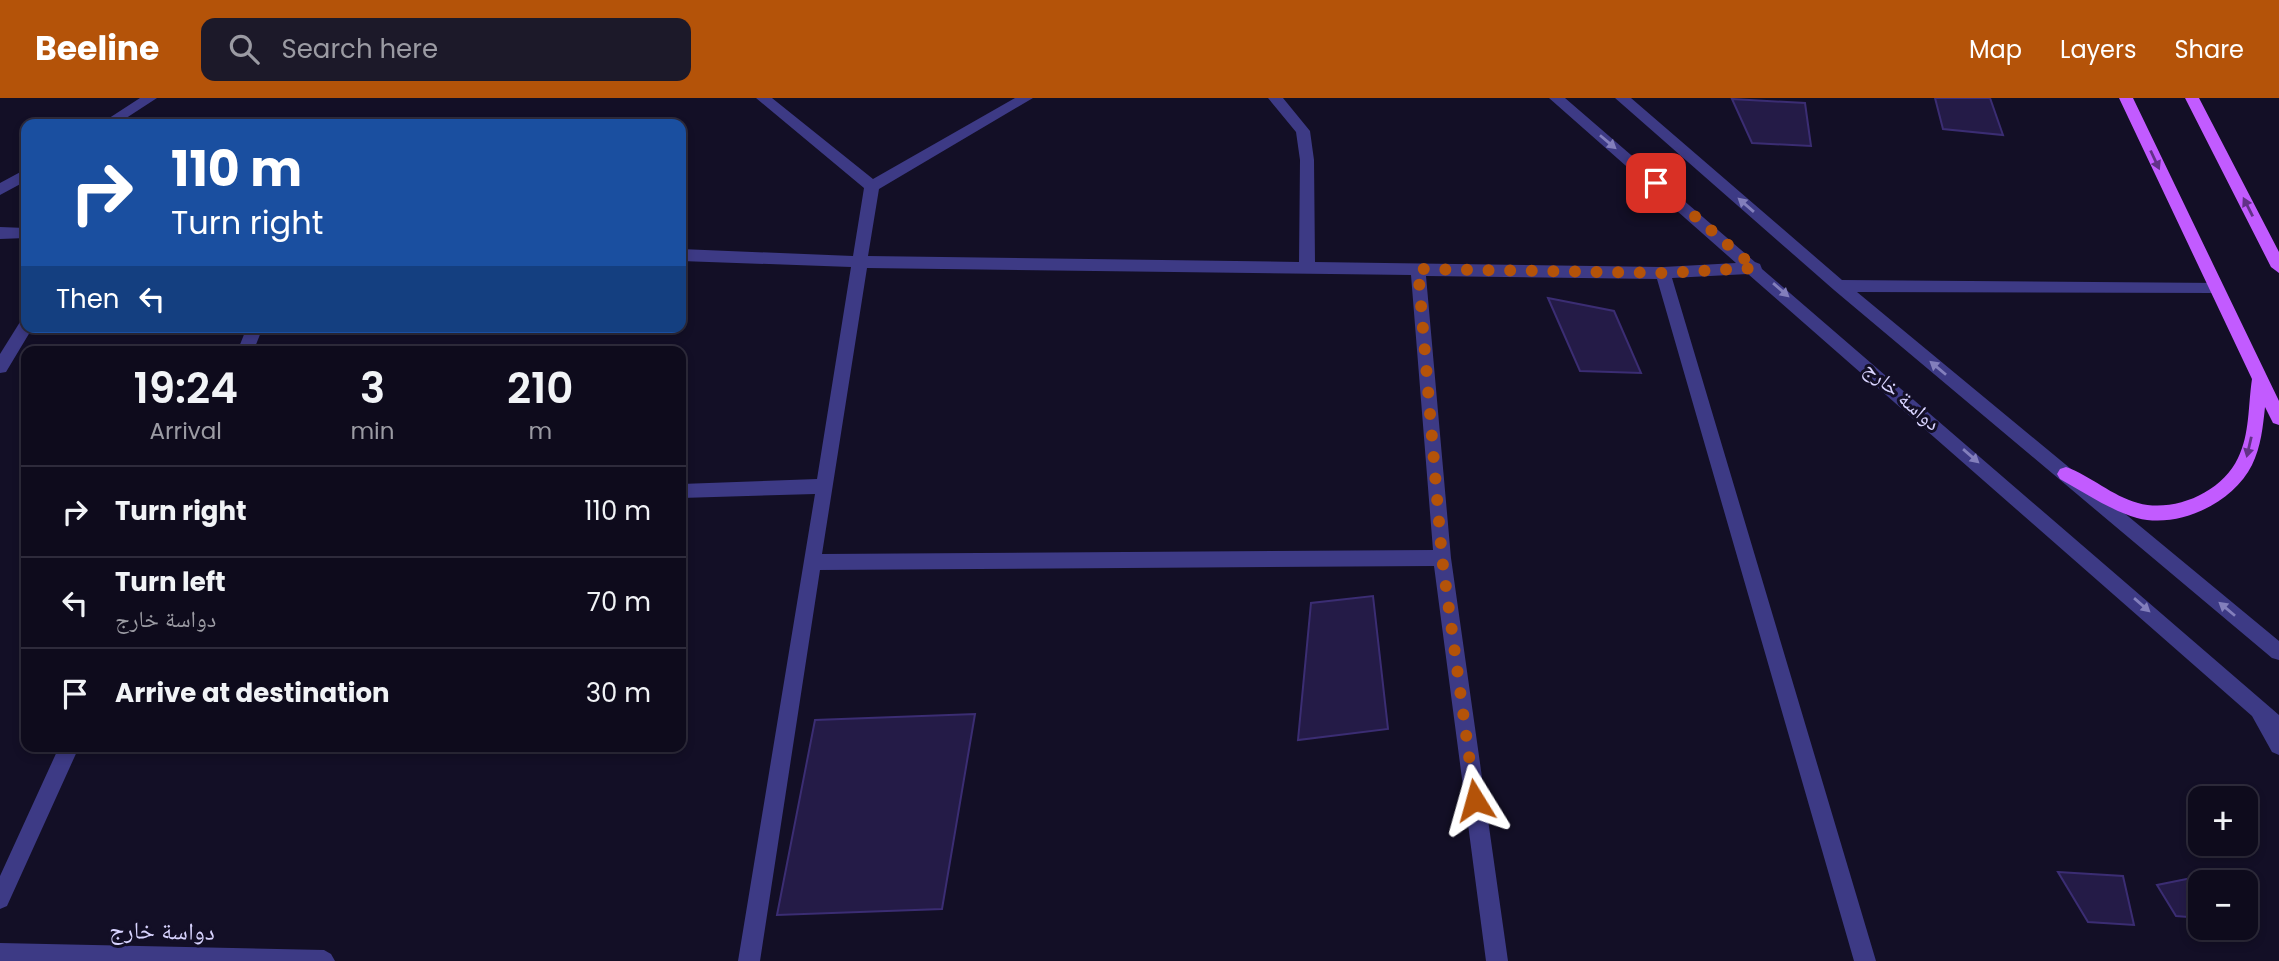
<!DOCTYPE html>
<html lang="en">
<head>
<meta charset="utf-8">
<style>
  :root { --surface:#0e0b1c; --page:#1c1929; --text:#f1f3f6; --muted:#9b9ba3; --line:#2e2b3b; --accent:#b45309 }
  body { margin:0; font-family:Poppins,"Noto Naskh Arabic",sans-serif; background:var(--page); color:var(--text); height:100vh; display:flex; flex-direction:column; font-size:26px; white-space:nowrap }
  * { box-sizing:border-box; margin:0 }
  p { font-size:23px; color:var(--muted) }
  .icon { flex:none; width:38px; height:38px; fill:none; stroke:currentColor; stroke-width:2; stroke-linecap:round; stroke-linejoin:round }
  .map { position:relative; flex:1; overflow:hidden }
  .drawer { position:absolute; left:21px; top:248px; width:665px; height:406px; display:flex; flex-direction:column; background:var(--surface); border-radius:14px; box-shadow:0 4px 10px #0003,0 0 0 2px var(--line) }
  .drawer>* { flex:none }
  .banner { position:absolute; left:21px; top:21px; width:665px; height:214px; border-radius:14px; box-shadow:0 4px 10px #0003,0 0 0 2px var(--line); background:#1a4fa0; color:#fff; overflow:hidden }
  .tools { position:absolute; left:2188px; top:688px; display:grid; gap:14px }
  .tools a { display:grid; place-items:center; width:70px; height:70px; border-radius:14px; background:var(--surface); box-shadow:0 4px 10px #0003,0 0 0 2px var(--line); font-size:35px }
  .pin { position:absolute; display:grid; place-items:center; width:60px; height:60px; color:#fff; margin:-30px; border-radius:14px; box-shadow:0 4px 10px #0006 }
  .me { position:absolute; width:77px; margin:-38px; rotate:352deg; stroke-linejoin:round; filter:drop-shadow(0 0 5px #0008) }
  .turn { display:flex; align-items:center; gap:24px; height:147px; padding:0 35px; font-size:32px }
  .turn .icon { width:91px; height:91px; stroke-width:2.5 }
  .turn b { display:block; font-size:49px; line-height:60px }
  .then { display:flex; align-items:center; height:66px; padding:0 35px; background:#0003; gap:14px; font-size:26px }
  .eta { display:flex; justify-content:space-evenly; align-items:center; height:119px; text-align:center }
  .eta b { font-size:42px; font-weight:600; line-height:49px }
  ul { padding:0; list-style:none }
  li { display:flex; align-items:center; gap:21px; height:91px; padding:0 35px; border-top:2px solid var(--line) }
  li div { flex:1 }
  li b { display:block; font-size:26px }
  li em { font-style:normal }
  header { display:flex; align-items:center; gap:42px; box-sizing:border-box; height:98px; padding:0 35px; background:var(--accent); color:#fff }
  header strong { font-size:33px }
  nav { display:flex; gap:38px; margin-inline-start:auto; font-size:24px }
  .search { width:490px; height:63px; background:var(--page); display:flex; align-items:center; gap:18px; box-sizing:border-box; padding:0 24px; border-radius:14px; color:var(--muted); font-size:26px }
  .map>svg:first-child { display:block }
</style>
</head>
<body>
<header>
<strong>Beeline</strong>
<div class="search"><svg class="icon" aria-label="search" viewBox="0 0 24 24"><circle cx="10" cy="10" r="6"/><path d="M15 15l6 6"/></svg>Search here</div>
<nav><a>Map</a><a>Layers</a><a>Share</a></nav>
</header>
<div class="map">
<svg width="2279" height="863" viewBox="0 0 2279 863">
  <rect width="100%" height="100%" fill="#130f26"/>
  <path fill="#241b47" stroke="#3b2d73" stroke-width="2" d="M 1935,0 L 1990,0 L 2003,37 L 1943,31 Z
    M 1732,1 L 1805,5 L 1811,48 L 1752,45 Z
    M 1548,200 L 1614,213 L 1641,275 L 1580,273 Z
    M 1373,498 L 1388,631 L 1298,642 L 1311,505 Z
    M 975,616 L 942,811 L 777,817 L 815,622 Z
    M 2058,774 L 2123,778 L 2134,827 L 2088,824 Z
    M 2211,776 L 2219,784 L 2200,784 L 2200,820 L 2176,818 L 2157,787 Z"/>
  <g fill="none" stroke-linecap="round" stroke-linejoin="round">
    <path fill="#3d3a85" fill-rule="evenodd" d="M 140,0 L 157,0 L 117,26 L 100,26 Z
      M 756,0 L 772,0 L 873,81 L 1015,0 L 1033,0 L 879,91 L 868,158 L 1299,164 L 1300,62 L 1296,34 L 1268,0 L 1283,0 L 1310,33 L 1314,62 L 1315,164 L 1663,169 L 1736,165 L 1549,0 L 1565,0 L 1755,164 L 1760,166 L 1762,171 L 2279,617 L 2279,657 L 2272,654 L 2252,618 L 1748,176 L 1672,180 L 1876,863 L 1854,863 L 1657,181 L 1426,178 L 1451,460 L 1508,863 L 1486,863 L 1434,468 L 820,472 L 760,863 L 738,863 L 815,396 L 681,400 L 681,386 L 817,381 L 851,169 L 681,163 L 681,151 L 853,158 L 864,90 ZM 867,170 L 1411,177 L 1433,452 L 822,456 Z
      M 1615,0 L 1631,0 L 1842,182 L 2220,185 L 2223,189 L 2215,195 L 1857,194 L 2279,543 L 2279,562 L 2272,560 L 1834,192 Z
      M 26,71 L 26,83 L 0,97 L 0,85 Z
      M 0,129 L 26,130 L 26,140 L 0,141 Z
      M 26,222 L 26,229 L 33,229 L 6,274 L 0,275 L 0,256 L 20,224 Z
      M 247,229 L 263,229 L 253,254 L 237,254 Z
      M 59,649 L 79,649 L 7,808 L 0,811 L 0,778 Z
      M 0,845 L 324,852 L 331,856 L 335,863 L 0,863 Z"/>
    <path fill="#c25bff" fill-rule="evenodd" d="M 2119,0 L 2133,0 L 2279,303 L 2279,327 L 2273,325 L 2265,309 C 2263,328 2261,349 2252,367 C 2233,405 2179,431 2137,420 C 2110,412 2085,395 2060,381 L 2057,376 L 2060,371 L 2066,369 C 2091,378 2112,398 2138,405 C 2173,415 2222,395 2238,360 C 2250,336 2248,307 2252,281 Z
      M 2185,0 L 2199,0 L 2279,154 L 2279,175 L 2271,169 Z"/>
  </g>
  <defs><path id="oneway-solid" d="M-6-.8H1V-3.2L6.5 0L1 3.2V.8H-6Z" transform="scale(1.75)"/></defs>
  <g fill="#837fbc">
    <use href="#oneway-solid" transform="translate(1608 44) rotate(40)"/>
    <use href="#oneway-solid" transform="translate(1746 107) rotate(-139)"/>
    <use href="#oneway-solid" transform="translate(1781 192) rotate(41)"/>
    <use href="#oneway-solid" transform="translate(1938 270) rotate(-140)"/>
    <use href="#oneway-solid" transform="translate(1971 358) rotate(41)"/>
    <use href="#oneway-solid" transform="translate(2142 507) rotate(41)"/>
    <use href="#oneway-solid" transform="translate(2227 511) rotate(-140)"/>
  </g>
  <g fill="#623188">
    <use href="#oneway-solid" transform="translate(2155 62) rotate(65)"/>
    <use href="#oneway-solid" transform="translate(2248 109) rotate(-117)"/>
    <use href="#oneway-solid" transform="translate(2249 349) rotate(103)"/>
  </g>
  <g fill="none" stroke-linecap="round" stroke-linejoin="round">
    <path stroke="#b45309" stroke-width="12" stroke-dasharray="0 21.6" d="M 1475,702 L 1442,460 L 1418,171 L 1663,175 L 1755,170 L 1656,85"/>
  </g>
  <g text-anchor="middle" stroke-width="6" stroke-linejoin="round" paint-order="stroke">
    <g font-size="21" fill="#d9d4ff" stroke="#130f26">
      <text transform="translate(1902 298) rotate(41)" y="7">دواسة خارج</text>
    </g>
    <g font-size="24" fill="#d9d4ff" stroke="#130f26">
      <text transform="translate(162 833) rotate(1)" y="8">دواسة خارج</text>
    </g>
  </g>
</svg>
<div class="tools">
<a>+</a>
<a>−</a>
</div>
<div class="pin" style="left:1656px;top:85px;background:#d93025"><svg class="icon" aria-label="arrive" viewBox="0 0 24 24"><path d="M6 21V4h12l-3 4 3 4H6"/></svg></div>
<svg class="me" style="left:1475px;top:702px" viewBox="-20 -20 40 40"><path d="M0-17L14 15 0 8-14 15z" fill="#b45309" stroke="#fff" stroke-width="4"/></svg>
<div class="banner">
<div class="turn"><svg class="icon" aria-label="right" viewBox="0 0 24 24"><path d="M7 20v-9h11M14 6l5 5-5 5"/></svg><div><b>110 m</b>Turn right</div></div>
<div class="then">Then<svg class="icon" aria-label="left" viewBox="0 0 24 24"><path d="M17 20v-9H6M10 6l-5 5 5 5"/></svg></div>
</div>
<section class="drawer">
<div class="eta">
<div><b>19:24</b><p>Arrival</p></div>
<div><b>3</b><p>min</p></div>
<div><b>210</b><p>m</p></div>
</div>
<ul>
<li><svg class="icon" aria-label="right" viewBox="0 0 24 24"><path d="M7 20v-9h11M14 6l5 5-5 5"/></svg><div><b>Turn right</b></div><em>110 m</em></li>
<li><svg class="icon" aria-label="left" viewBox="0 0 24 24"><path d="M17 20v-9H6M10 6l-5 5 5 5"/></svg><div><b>Turn left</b><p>دواسة خارج</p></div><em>70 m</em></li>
<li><svg class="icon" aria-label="arrive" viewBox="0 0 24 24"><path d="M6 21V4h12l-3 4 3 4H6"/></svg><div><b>Arrive at destination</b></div><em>30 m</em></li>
</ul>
</section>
</div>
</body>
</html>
